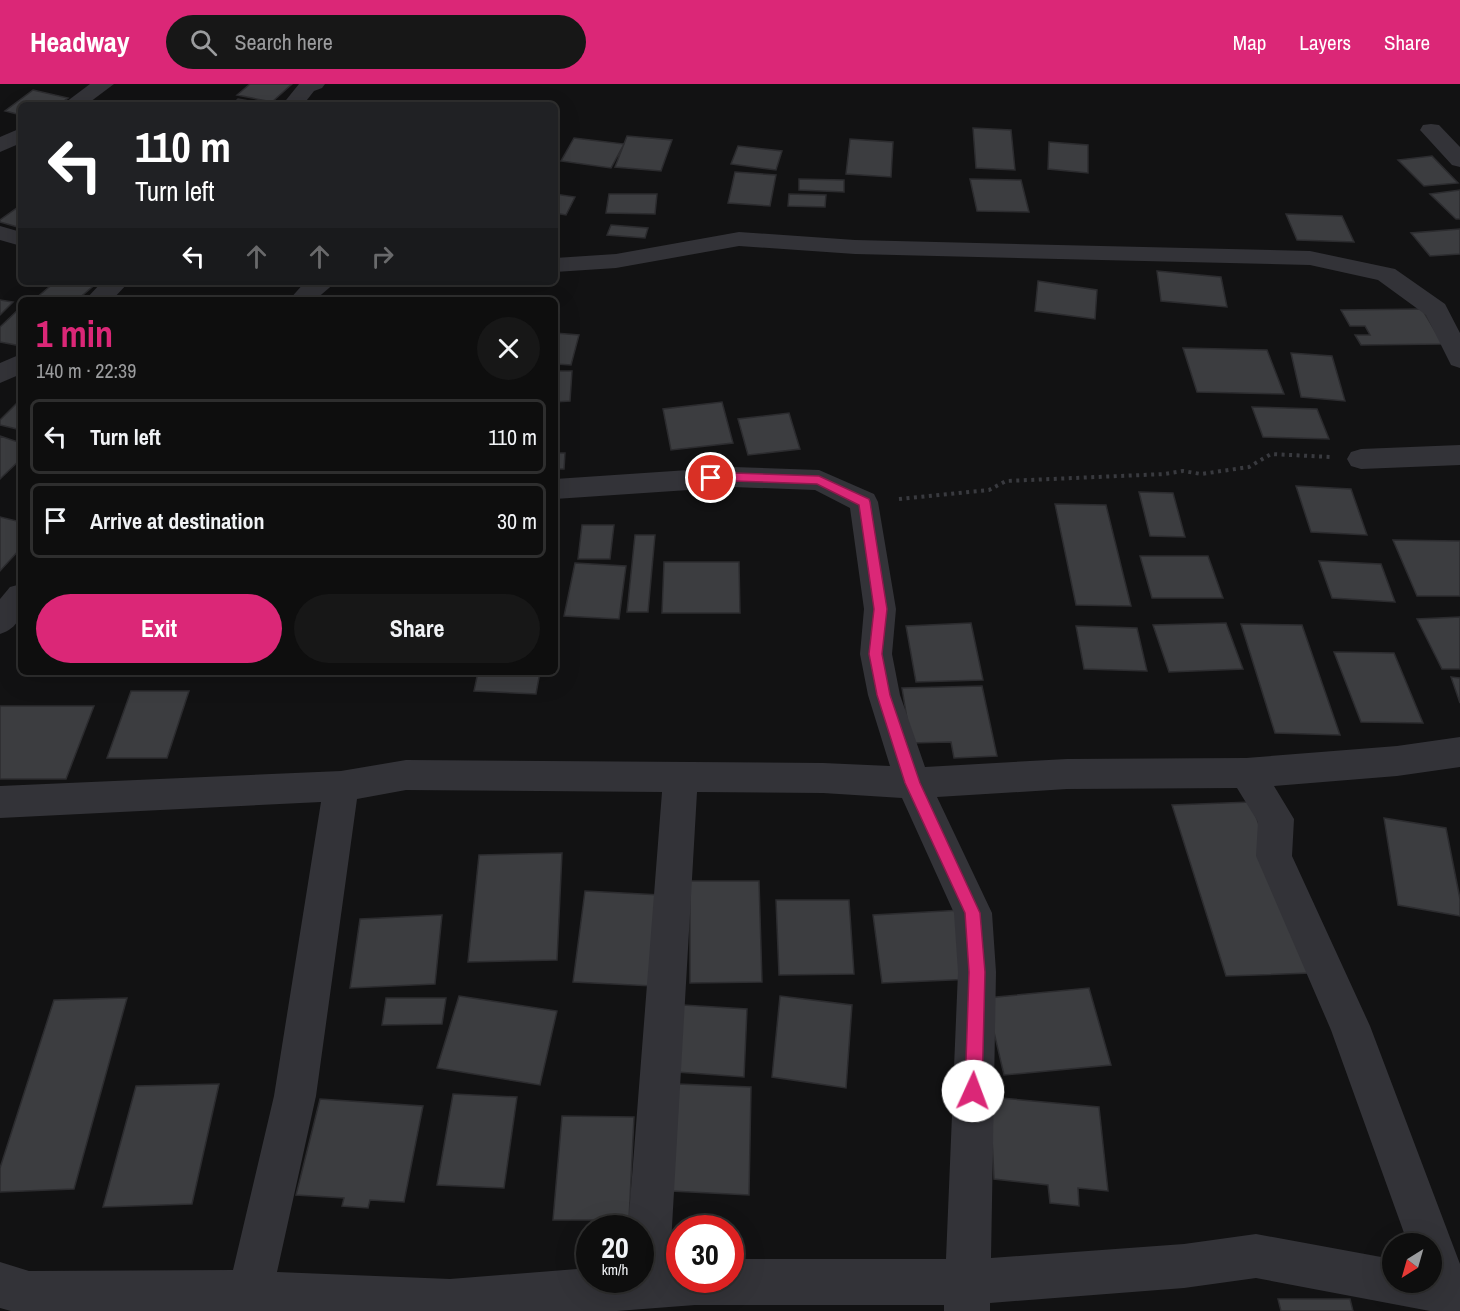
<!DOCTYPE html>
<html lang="en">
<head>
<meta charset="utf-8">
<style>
  :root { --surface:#0e0e0e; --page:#171717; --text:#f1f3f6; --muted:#9b9c9e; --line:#2e2e2e; --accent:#db2777 }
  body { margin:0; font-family:"Archivo Narrow",sans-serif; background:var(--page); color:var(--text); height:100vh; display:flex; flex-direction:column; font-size:22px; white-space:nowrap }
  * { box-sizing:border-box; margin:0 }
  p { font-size:20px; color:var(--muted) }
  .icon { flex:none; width:33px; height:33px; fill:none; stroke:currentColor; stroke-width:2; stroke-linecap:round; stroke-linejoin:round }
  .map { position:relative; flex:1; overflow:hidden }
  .sheet { position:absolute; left:18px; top:213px; width:540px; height:378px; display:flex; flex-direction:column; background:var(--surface); border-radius:9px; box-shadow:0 6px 24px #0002,0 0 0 2px var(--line) }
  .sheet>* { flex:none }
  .top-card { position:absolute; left:18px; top:18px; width:540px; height:183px; border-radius:9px; box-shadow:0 6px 24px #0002,0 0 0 2px var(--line); background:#202124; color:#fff; overflow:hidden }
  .needle { width:39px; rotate:217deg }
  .tools { position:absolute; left:1382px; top:1149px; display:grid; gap:12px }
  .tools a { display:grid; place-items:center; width:60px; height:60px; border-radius:50%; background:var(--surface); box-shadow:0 6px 24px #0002,0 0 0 2px var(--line); font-size:30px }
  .speed { position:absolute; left:576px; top:1131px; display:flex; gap:12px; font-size:30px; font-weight:700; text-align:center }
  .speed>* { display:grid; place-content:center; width:78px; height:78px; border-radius:50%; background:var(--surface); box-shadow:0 6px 24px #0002,0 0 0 2px var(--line); line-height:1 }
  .speed small { font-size:15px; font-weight:400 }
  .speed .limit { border:9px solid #d22; background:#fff; color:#111 }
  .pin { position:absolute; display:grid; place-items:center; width:51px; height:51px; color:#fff; margin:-26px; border:3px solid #fff; border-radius:50%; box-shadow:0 2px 6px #0007 }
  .me { position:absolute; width:66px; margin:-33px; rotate:2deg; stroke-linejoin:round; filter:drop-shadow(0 0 4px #0008) }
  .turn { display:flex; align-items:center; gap:21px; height:126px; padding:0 18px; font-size:27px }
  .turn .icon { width:78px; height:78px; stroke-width:2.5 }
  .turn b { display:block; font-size:42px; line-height:51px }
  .lanes { display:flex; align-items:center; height:57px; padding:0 18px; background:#0003; justify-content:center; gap:30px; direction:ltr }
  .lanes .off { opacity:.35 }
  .round { display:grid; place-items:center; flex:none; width:63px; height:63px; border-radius:32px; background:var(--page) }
  .head { display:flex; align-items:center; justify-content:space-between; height:102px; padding:0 18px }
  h1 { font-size:36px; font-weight:800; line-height:45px; color:var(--accent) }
  .cta { display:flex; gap:12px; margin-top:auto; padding:12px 18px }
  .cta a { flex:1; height:69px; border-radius:36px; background:var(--accent); color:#fff; font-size:24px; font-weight:800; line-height:69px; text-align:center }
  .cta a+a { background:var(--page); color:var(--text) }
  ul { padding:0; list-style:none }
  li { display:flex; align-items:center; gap:18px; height:75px; margin:0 12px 9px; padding:0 6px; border:3px solid var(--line); border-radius:9px }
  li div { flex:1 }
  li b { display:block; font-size:22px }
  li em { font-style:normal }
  header { display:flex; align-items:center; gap:36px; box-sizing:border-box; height:84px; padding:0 30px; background:var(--accent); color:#fff }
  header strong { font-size:28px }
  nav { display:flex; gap:33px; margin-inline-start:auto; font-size:21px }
  .search { width:420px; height:54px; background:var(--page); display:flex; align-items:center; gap:15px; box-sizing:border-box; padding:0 21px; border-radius:33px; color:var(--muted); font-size:22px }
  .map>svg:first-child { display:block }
</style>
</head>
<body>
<header>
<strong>Headway</strong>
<div class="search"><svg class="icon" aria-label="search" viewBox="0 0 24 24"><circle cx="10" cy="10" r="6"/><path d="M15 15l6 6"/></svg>Search here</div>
<nav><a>Map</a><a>Layers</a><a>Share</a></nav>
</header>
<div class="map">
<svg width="1460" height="1227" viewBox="0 0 1460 1227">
  <rect width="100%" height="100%" fill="#121213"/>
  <path fill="#3c3d40" stroke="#2c2c2f" stroke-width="1.5" d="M 250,0 L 292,0 L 272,18 L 237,11 Z
    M 33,6 L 68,14 L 58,21 L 21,21 L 21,31 L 5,27 Z
    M 238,15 L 271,21 L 231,21 Z
    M 973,44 L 1011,46 L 1015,86 L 976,84 Z
    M 627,52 L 672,56 L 661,87 L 615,83 Z
    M 574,54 L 624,60 L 611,84 L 561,77 Z
    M 850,55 L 893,58 L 891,93 L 846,90 Z
    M 1049,58 L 1088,61 L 1088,89 L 1048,85 Z
    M 738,62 L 782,67 L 776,86 L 731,80 Z
    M 1432,72 L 1458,99 L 1424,102 L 1398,76 Z
    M 735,88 L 776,91 L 770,122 L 728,119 Z
    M 799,95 L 844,96 L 844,108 L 799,106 Z
    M 970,95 L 1021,96 L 1029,128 L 977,127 Z
    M 1460,106 L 1460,135 L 1456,135 L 1430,110 Z
    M 555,110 L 575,113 L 566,131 L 555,129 Z
    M 609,110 L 657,110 L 655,130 L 606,129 Z
    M 789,110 L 826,111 L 825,123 L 788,122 Z
    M 21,121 L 21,144 L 0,138 L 0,136 Z
    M 1286,130 L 1342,132 L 1354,158 L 1297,156 Z
    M 611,141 L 648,144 L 645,154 L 607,151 Z
    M 1460,145 L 1460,170 L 1430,172 L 1411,149 Z
    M 1157,187 L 1221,193 L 1227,223 L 1161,217 Z
    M 1038,197 L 1097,206 L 1095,235 L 1035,227 Z
    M 55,198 L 98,198 L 77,216 L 35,215 Z
    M 325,213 L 384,215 L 324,216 Z
    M 0,216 L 13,218 L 0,231 Z
    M 21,223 L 21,262 L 0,258 L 0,243 Z
    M 1422,225 L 1443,260 L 1361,261 L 1355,251 L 1370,251 L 1365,242 L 1350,242 L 1341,226 Z
    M 555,249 L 579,251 L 571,281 L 555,280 Z
    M 1183,264 L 1267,266 L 1284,310 L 1197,308 Z
    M 1291,269 L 1332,272 L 1345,317 L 1301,313 Z
    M 555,287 L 572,287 L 570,317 L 555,318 Z
    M 21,315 L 21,346 L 0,341 L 0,336 Z
    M 722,318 L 733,359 L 671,366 L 663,325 Z
    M 1252,323 L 1317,325 L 1329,355 L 1263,353 Z
    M 789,329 L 800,365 L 748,371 L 738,335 Z
    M 0,352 L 21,359 L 21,375 L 0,395 Z
    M 555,369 L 565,369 L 564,385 L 555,385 Z
    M 1296,402 L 1351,405 L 1367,451 L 1311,448 Z
    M 1139,408 L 1173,409 L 1185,453 L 1150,452 Z
    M 1055,420 L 1106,421 L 1131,522 L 1076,521 Z
    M 0,433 L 21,438 L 21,464 L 0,487 Z
    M 582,441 L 614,441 L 610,475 L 578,475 Z
    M 635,451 L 655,451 L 648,528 L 627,528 Z
    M 1393,456 L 1460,457 L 1460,512 L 1417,512 Z
    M 1140,472 L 1208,472 L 1223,514 L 1152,514 Z
    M 1319,477 L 1381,480 L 1395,518 L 1332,514 Z
    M 664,478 L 739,478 L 740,529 L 662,529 Z
    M 575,479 L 626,482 L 619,535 L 564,532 Z
    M 1460,533 L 1460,585 L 1442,585 L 1417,535 Z
    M 971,539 L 983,596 L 916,598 L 906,542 Z
    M 1226,539 L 1243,585 L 1169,588 L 1153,541 Z
    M 1241,540 L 1302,541 L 1340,651 L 1275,649 Z
    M 1076,542 L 1137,544 L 1147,587 L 1084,585 Z
    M 1334,568 L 1394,569 L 1423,639 L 1361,638 Z
    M 478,588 L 540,588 L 536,610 L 474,607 Z
    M 1451,593 L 1460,594 L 1460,619 Z
    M 982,602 L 997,672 L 954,674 L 951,658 L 911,659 L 902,604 Z
    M 131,607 L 189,607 L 167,674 L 107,674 Z
    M 0,622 L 94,622 L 66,695 L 0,695 Z
    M 1251,718 L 1311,889 L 1226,892 L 1172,721 Z
    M 1384,734 L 1446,744 L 1460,815 L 1460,832 L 1398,821 Z
    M 562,769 L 557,876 L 468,878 L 479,771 Z
    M 690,797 L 759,797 L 762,898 L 690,899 Z
    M 585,807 L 661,811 L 653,902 L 573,898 Z
    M 776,816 L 849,816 L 854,890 L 779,891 Z
    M 962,826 L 974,895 L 882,899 L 873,831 Z
    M 442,831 L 435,900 L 350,904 L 360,835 Z
    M 1089,904 L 1111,981 L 1004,991 L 986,914 Z
    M 459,912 L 557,927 L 540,1001 L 437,984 Z
    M 780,912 L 852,921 L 846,1004 L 772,993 Z
    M 127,914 L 74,1105 L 0,1108 L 0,1084 L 54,916 Z
    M 386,914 L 446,914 L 442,940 L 382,941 Z
    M 683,921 L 747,925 L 744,993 L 677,988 Z
    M 219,1000 L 192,1120 L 103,1123 L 136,1002 Z
    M 678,1000 L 751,1003 L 749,1111 L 671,1107 Z
    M 453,1010 L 517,1013 L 504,1104 L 437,1101 Z
    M 990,1013 L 1099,1023 L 1108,1107 L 1078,1104 L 1079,1122 L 1050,1119 L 1048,1101 L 994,1095 Z
    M 320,1015 L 423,1022 L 404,1118 L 370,1116 L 368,1124 L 342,1122 L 344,1114 L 296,1111 Z
    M 562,1032 L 634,1033 L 629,1136 L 553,1136 Z
    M 1278,1215 L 1350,1215 L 1353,1227 L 1281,1227 Z"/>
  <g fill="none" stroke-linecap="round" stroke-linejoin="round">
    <path stroke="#393a3f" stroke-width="4" stroke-dasharray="3 4.5" stroke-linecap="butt" d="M 899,415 L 989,406 L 1006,397 L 1165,390 L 1183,387 L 1201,390 L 1249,383 L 1271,370 L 1331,373"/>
    <path fill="#333338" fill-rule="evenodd" d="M 90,0 L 114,0 L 86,21 L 62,21 Z
      M 299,0 L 325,0 L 322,4 L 314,7 L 303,21 L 282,21 Z
      M 1431,40 L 1439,41 L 1460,63 L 1460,83 L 1452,81 L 1420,46 L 1423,41 Z
      M 21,44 L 21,59 L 0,68 L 0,53 Z
      M 0,142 L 21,148 L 21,162 L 0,156 Z
      M 739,148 L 855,156 L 1310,167 L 1395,185 L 1445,220 L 1460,249 L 1460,284 L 1451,281 L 1426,231 L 1378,196 L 1310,181 L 855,170 L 739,162 L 616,184 L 555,188 L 555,174 L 616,170 Z
      M 102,198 L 129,198 L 112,216 L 85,216 Z
      M 305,198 L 336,198 L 315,216 L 289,216 Z
      M 21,270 L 21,290 L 0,299 L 0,279 Z
      M 1460,361 L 1460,381 L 1361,385 L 1351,382 L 1347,375 L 1351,368 L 1361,365 Z
      M 733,383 L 819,386 L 874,410 L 878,418 L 896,525 L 892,570 L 900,611 L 925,683 L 1067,675 L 1246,674 L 1397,662 L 1460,653 L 1460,683 L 1397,692 L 1274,702 L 1294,735 L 1292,772 L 1370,942 L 1460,1180 L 1460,1227 L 1430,1227 L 1256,1194 L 1184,1204 L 990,1219 L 990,1227 L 944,1227 L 944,1221 L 695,1221 L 617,1227 L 11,1227 L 0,1224 L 0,1178 L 29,1187 L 233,1186 L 274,1012 L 321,718 L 0,734 L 0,702 L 341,687 L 406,676 L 823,679 L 890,682 L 868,611 L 860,570 L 864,525 L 850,424 L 815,406 L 733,403 L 555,415 L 555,395 ZM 1237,704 L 1258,738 L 1256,772 L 1331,946 L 1408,1160 L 1431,1160 L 1431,1198 L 1392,1198 L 1392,1175 L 1256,1150 L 1184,1160 L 991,1174 L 996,888 L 992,829 L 937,713 L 1067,705 ZM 406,706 L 662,708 L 628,1144 L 640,1144 L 640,1196 L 590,1196 L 590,1184 L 450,1195 L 277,1188 L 316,1012 L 357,715 ZM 697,708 L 823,709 L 902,714 L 954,829 L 958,888 L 946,1175 L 730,1175 L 730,1196 L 680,1196 L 680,1177 L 670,1177 Z
      M 21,500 C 21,523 26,541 0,550 L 0,515 L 10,503 Z"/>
  </g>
  <path fill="#db2777" stroke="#8e194d" stroke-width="1.5" d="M 733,389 L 819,392 L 869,415 L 870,418 L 887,525 L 882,570 L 890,611 L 920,699 L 980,829 L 985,888 L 982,1007 L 979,1013 L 973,1016 L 967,1013 L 965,1007 L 969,888 L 965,829 L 905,699 L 877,611 L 869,570 L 874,525 L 859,421 L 817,400 L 733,397 L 711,399 L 705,394 L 711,390 Z"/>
</svg>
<div class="tools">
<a><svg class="needle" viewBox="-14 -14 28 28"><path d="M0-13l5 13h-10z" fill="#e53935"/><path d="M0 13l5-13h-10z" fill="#9b9c9e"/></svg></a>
</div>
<div class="speed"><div>20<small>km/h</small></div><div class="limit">30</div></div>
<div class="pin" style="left:711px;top:394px;background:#d93025"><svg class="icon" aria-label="arrive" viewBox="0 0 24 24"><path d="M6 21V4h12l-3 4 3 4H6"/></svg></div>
<svg class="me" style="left:973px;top:1007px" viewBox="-20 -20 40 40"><circle r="19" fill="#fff"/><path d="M0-13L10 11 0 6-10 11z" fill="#db2777"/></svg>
<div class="top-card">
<div class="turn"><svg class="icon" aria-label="left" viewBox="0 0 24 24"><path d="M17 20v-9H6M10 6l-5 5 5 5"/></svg><div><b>110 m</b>Turn left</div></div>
<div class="lanes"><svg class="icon" aria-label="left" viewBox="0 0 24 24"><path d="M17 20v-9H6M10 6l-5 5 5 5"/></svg><svg class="icon off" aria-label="ahead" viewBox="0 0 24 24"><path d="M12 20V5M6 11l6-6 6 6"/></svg><svg class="icon off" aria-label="ahead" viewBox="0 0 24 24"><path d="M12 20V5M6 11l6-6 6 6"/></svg><svg class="icon off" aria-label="right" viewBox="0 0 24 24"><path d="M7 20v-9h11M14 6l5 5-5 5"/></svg></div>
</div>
<section class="sheet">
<div class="head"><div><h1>1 min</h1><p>140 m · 22:39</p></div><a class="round"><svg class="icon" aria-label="close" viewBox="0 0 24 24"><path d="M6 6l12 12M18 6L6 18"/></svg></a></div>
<ul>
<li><svg class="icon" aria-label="left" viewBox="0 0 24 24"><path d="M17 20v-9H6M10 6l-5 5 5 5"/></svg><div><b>Turn left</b></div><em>110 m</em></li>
<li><svg class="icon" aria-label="arrive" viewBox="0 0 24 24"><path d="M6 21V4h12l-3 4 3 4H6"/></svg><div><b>Arrive at destination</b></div><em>30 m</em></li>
</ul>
<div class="cta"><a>Exit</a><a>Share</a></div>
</section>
</div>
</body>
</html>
